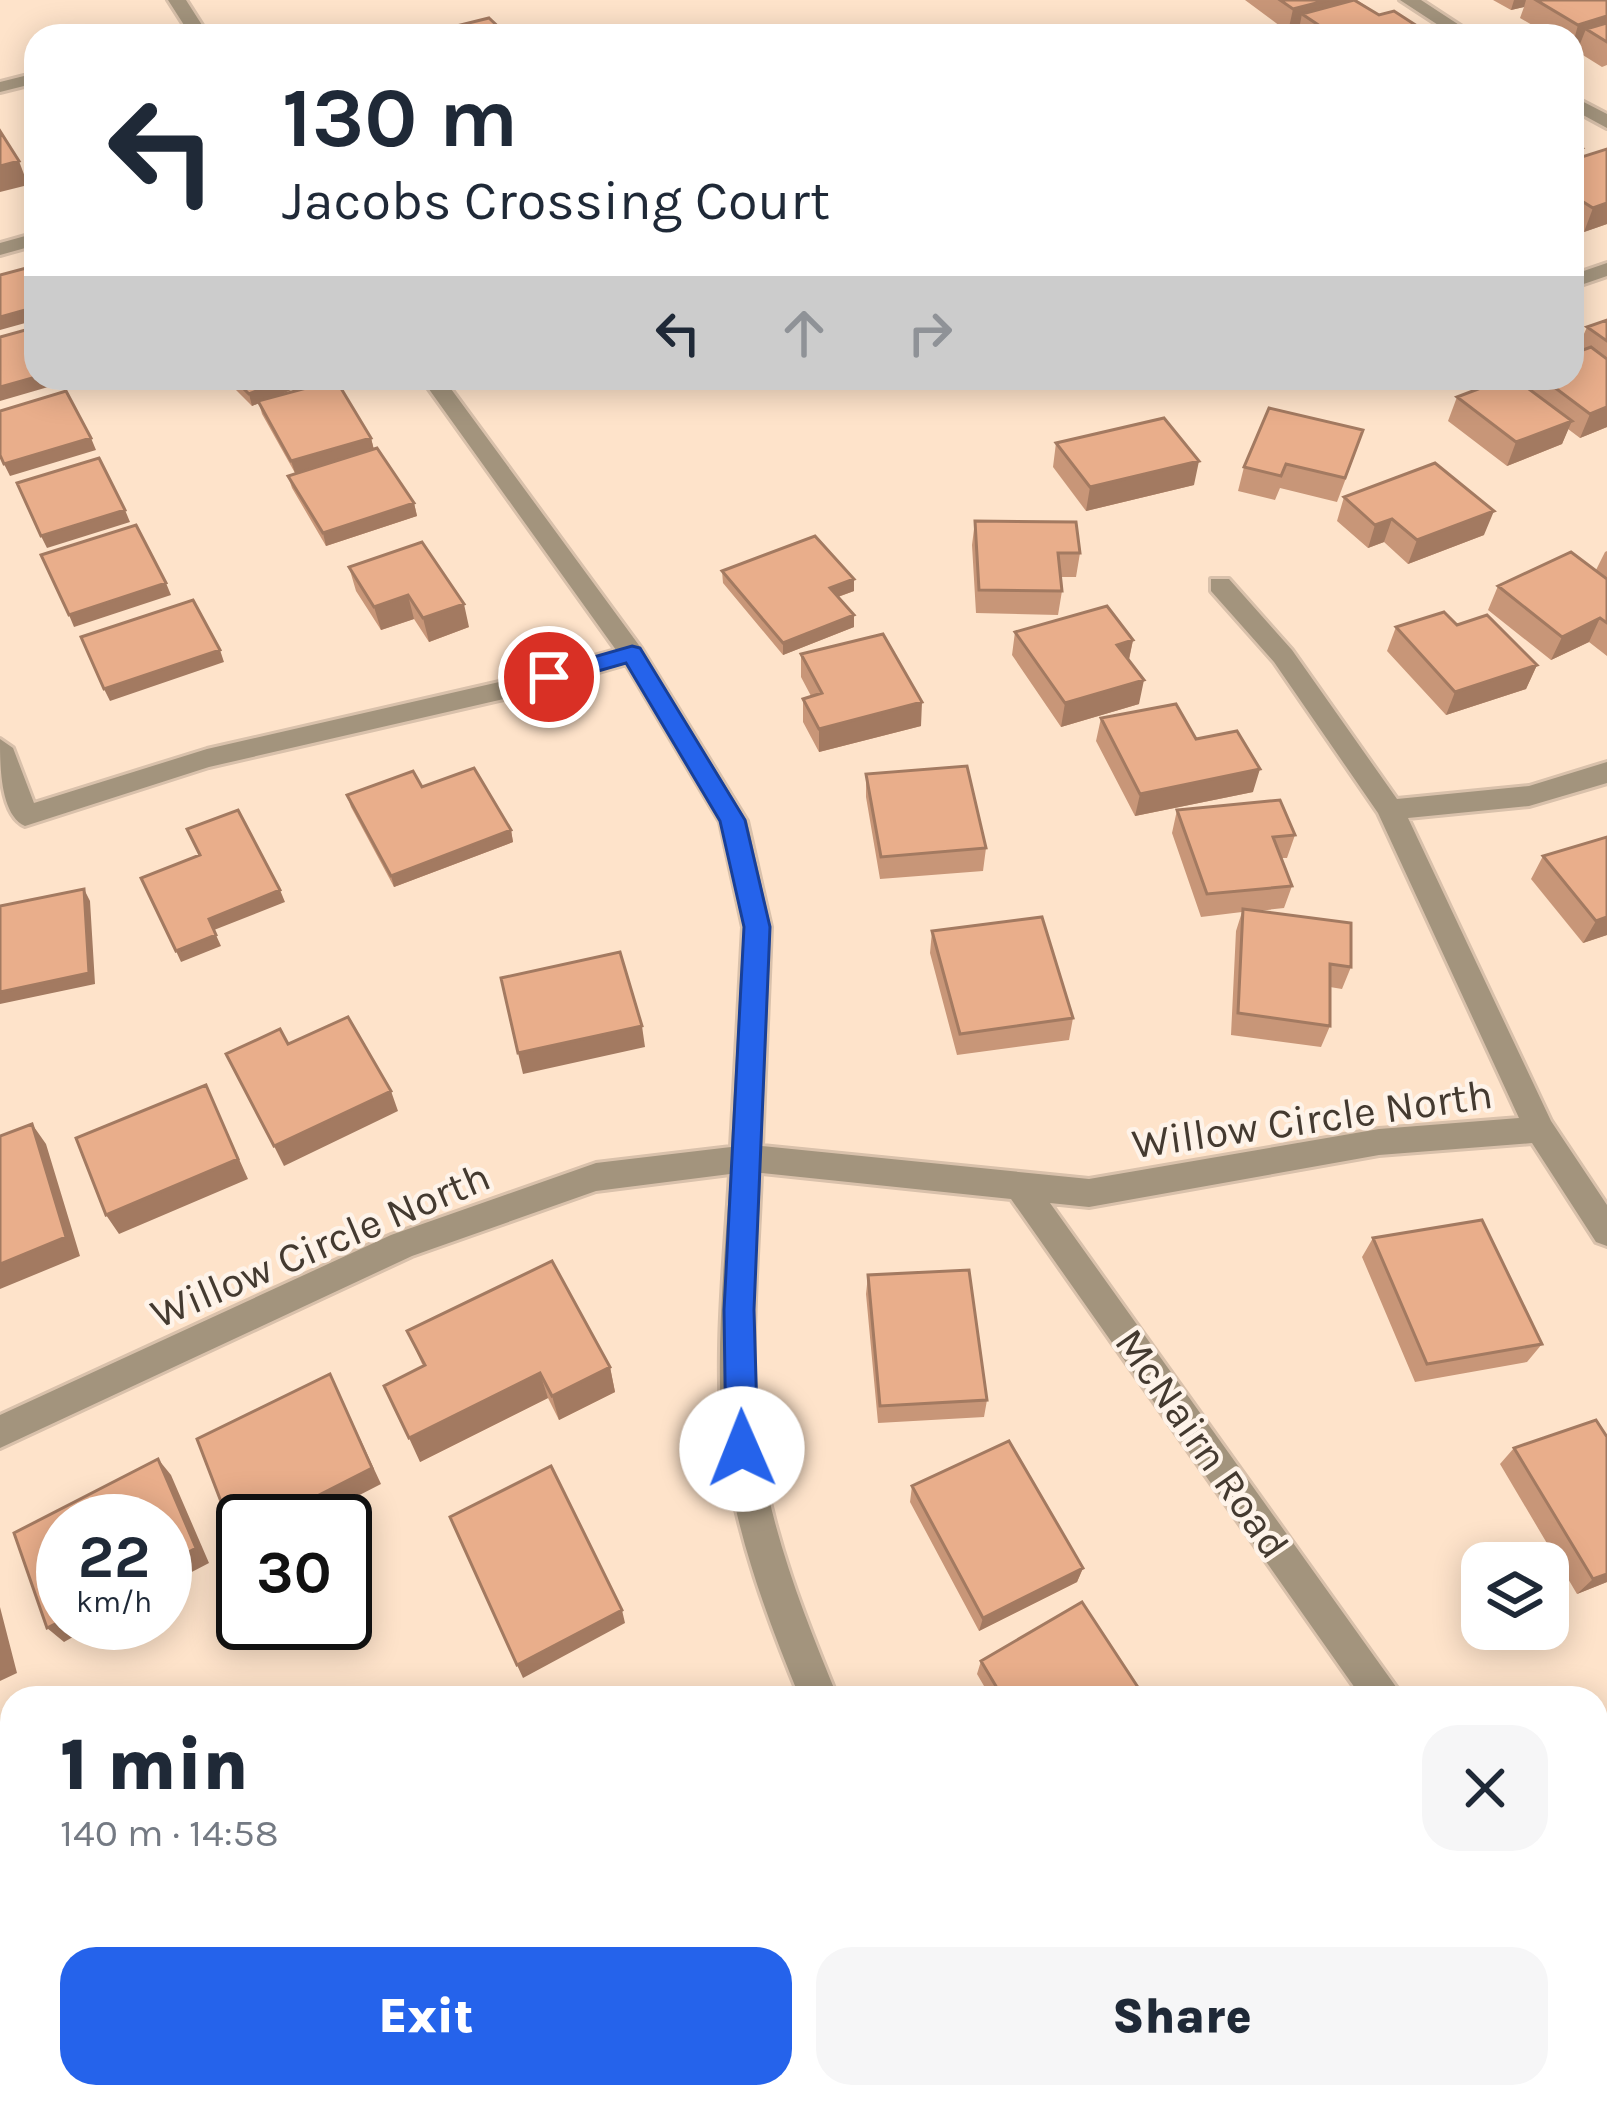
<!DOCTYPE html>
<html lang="en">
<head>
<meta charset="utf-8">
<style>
  :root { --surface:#fff; --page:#f6f6f7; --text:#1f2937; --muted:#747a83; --accent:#2563eb }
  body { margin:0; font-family:Karla,sans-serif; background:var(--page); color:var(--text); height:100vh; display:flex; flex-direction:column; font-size:45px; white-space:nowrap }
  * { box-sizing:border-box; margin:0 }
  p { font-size:39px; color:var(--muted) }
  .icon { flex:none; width:66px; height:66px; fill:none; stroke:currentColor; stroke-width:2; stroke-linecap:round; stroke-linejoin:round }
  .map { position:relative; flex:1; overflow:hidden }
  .side { position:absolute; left:0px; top:1686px; width:1608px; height:423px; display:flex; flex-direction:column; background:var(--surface); border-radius:36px 36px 0 0; box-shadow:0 6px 30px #0003 }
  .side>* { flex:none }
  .hud { position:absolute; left:24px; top:24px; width:1560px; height:366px; border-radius:36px; box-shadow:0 6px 30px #0003; background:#fff; color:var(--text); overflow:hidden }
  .buttons { position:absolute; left:1461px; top:1542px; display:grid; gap:24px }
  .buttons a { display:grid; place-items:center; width:108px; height:108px; border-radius:24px; background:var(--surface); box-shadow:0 6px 30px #0003; font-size:60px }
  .speed { position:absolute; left:36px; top:1494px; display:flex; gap:24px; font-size:60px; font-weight:700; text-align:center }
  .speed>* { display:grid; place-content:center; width:156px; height:156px; border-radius:50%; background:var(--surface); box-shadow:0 6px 30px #0003; line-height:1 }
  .speed small { font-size:30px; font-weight:400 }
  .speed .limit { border:6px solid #111; border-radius:18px; background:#fff; color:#111 }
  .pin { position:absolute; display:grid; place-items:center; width:102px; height:102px; color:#fff; margin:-51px; border:6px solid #fff; border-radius:50%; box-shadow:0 3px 12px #0007 }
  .me { position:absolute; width:132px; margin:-66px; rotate:359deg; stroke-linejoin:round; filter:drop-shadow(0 0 9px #0008) }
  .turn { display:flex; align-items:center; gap:42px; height:252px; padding:0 60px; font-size:54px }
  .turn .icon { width:156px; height:156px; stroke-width:2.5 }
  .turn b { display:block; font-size:84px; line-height:102px }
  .lanes { display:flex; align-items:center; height:114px; padding:0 60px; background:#0003; justify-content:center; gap:60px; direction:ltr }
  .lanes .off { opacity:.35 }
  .round { display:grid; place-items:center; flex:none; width:126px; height:126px; border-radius:36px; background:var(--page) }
  .headline { display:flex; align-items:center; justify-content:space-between; height:204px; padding:0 60px }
  h1 { font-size:72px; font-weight:800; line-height:90px }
  .button { display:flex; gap:24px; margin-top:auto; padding:24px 60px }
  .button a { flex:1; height:138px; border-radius:36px; background:var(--accent); color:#fff; font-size:48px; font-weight:800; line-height:138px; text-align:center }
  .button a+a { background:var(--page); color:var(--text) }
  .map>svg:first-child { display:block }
</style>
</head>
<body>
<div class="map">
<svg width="1607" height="2107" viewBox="0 0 1607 2107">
  <rect width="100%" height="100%" fill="#fee3ca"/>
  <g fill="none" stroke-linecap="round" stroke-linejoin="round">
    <g stroke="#d9c1ab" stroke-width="6">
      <path id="minor" d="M 168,0 L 186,0 L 209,36 L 191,36 Z
        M 1400,0 L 1421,0 L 1476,36 L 1455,36 Z
        M 36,73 L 36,83 L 0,92 L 0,82 Z
        M 1572,96 L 1607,114 L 1607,128 L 1572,109 Z
        M 36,233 L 36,245 L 0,255 L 0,243 Z
        M 1607,263 L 1607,276 L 1572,288 L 1572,275 Z
        M 421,378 L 443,378 L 641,648 L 747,821 L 771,927 L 762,1146 L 1089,1179 L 1379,1129 L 1519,1118 L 1378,813 L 1274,662 L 1211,591 L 1211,579 L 1229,579 L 1292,650 L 1397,799 L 1529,786 L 1607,762 L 1607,783 L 1529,806 L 1408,818 L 1551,1121 L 1607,1205 L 1607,1246 L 1596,1242 L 1532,1143 L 1379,1155 L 1089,1207 L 1050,1203 L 1404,1698 L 1362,1698 L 1011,1199 L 761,1173 C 758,1258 747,1368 760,1451 C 773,1538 805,1618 838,1698 L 800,1698 C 767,1618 737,1537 725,1451 C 713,1368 725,1258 730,1174 L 596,1191 L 412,1256 L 0,1448 L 0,1415 L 391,1235 L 596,1163 L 731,1147 L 743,927 L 720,822 L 626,664 L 508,698 L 209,767 L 25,826 C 0,815 0,765 0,739 L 13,748 L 34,803 L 207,749 L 508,680 L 616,650 Z
        M 1596,1968 L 1607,1973 L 1607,2025 L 1596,2020 Z
        M 653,2097 L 707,2097 L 703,2107 L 649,2107 Z
        M 1002,2097 L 1045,2097 L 1049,2107 L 1006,2107 Z"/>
    </g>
    <use href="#minor" fill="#a3947d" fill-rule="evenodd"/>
  </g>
  <path fill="#c89678" d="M 1245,0 L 1357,0 L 1379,15 L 1417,26 L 1414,35 L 1416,36 L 1297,36 L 1299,29 L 1288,32 Z
    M 1493,0 L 1607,0 L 1607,65 L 1602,67 L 1578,52 L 1580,44 L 1572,47 L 1572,36 L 1551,36 L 1520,18 L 1524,7 L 1511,10 Z
    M 1572,141 L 1582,148 L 1578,158 L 1607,224 L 1584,232 L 1572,224 Z
    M 1607,320 L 1607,427 L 1580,438 L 1568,429 L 1562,444 L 1507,466 L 1448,421 L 1457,397 L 1525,386 L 1528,378 L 1572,378 L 1579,352 L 1577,350 L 1587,327 Z
    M 224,378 L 320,378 L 274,397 L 371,438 L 374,450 L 414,503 L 417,516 L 326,546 L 292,488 L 288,476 L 365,452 L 295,473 L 262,414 L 259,403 L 252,406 Z
    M 1056,443 L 1194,485 L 1086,511 L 1053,467 Z
    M 1355,454 L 1337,502 L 1280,488 L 1275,500 L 1238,491 L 1244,467 Z
    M 1344,497 L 1484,535 L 1408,564 L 1384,542 L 1368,548 L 1337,521 Z
    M 975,521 L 1080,553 L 1076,577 L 1060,577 L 1062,591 L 1058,615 L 976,613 L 972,545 Z
    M 1607,551 L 1607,656 L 1589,642 L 1551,660 L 1488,610 L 1498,586 L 1596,570 L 1605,552 Z
    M 349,567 L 469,627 L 429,642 L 414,619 L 381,630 L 356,591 Z
    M 722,571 L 854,579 L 854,591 L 838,597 L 854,615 L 854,627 L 783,655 L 723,583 Z
    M 1457,625 L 1537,665 L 1526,689 L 1446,715 L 1387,651 L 1396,627 Z
    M 1015,632 L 1133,640 L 1129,660 L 1139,704 L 1061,727 L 1012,655 Z
    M 801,654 L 921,726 L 819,752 L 803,722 L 803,699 L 811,696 L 801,677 Z
    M 1101,718 L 1196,739 L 1253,792 L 1135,816 L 1096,741 Z
    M 866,774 L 986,848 L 983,871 L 880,879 L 866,797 Z
    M 422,787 L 511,830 L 513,842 L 394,887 L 351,807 L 347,795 Z
    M 1177,810 L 1295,835 L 1287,858 L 1282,858 L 1292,886 L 1284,908 L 1258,911 L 1351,967 L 1342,989 L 1330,987 L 1330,1026 L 1321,1047 L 1231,1035 L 1236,931 L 1242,912 L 1201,917 L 1172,833 Z
    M 1607,837 L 1607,935 L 1583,943 L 1531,879 L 1543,856 Z
    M 932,931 L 1073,1018 L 1069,1040 L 957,1055 L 930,953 Z
    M 1373,1238 L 1542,1344 L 1527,1362 L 1415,1382 L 1362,1257 Z
    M 868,1275 L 987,1400 L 984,1417 L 878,1423 L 866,1294 Z
    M 407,1331 L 610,1367 L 615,1392 L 559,1420 L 548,1398 L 420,1462 L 423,1366 Z
    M 1514,1448 L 1607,1582 L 1577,1594 L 1500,1464 Z
    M 912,1486 L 1083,1568 L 1077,1582 L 979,1631 L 910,1502 Z
    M 981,1661 L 1145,1698 L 991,1698 L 977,1674 Z
    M 1222,2097 L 1440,2097 L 1446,2107 L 1302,2107 L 1301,2105 L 1298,2107 L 1228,2107 Z"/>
  <path fill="#a37a61" d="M 1328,0 L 1357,0 L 1354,14 L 1302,14 L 1299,29 L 1288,32 L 1293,9 Z
    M 1514,0 L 1526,0 L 1524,7 L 1511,10 Z
    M 1607,16 L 1607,36 L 1586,29 L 1580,44 L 1572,47 L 1578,25 Z
    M 1417,26 L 1414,36 L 1381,36 Z
    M 1582,148 L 1573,171 L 1572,171 L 1572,151 Z
    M 19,161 L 28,185 L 0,192 L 0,166 Z
    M 1607,203 L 1607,224 L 1584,232 L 1593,208 Z
    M 36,307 L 36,320 L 0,330 L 0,317 Z
    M 36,378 L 52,378 L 55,385 L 0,401 L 0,387 Z
    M 287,378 L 320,378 L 252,406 L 249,394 Z
    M 1607,407 L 1607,427 L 1580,438 L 1590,414 Z
    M 1572,421 L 1562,444 L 1507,466 L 1516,442 Z
    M 91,438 L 96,450 L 10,476 L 4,464 Z
    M 371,438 L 374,450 L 295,473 L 291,461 Z
    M 1199,461 L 1194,485 L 1086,511 L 1090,487 Z
    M 414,503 L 417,516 L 326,546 L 323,533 Z
    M 125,510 L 130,522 L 47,548 L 41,536 Z
    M 1494,511 L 1484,535 L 1408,564 L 1417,540 Z
    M 1392,519 L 1384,542 L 1368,548 L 1375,525 Z
    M 854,579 L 854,591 L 829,600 L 830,588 Z
    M 166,583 L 171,595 L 74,627 L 69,615 Z
    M 408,595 L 414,619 L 381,630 L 374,607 Z
    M 464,604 L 469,627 L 429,642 L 423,618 Z
    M 854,615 L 854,627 L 783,655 L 783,643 Z
    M 1600,618 L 1589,642 L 1551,660 L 1562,637 Z
    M 1133,640 L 1128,663 L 1117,645 Z
    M 220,650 L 224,662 L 110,701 L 104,689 Z
    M 1537,665 L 1526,689 L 1446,715 L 1455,692 Z
    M 1144,680 L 1139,704 L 1061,727 L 1065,703 Z
    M 922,702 L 921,726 L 819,752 L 819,729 Z
    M 1260,769 L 1253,792 L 1135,816 L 1140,794 Z
    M 511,830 L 513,842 L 394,887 L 391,876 Z
    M 84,889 L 90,901 L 95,984 L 0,1004 L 0,992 Z
    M 280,890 L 285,902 L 214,930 L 209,919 Z
    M 1607,917 L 1607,935 L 1583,943 L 1596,921 Z
    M 216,935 L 221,946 L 181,962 L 176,951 Z
    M 642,1026 L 645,1047 L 523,1074 L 518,1053 Z
    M 206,1085 L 248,1179 L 119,1234 L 106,1215 Z
    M 391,1091 L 398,1111 L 284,1166 L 274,1146 Z
    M 32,1124 L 46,1144 L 80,1256 L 0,1289 L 0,1264 Z
    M 610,1367 L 615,1392 L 559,1420 L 552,1396 Z
    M 540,1373 L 548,1398 L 420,1462 L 409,1438 Z
    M 330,1374 L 381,1484 L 309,1521 L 268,1521 Z
    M 158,1459 L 171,1475 L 209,1563 L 165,1586 Z
    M 243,1534 L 243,1547 L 235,1538 Z
    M 1083,1568 L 1077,1582 L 979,1631 L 983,1618 Z
    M 1607,1574 L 1607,1582 L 1577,1594 L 1593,1579 Z
    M 0,1607 L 17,1673 L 0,1681 Z
    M 622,1610 L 625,1623 L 523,1678 L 517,1665 Z
    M 63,1620 L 63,1623 L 98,1623 L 64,1642 L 47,1628 Z
    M 171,2097 L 186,2097 L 188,2105 L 185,2107 L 164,2107 Z"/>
  <path fill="#e9ae8b" stroke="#a37a61" stroke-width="3" d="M 1280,0 L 1328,0 L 1293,9 Z
    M 1354,0 L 1379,15 L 1394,11 L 1417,26 L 1381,36 L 1335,36 L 1302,14 Z
    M 1536,0 L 1607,0 L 1607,16 L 1578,25 Z
    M 489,18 L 508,36 L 461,36 L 452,27 Z
    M 1607,23 L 1607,42 L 1586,29 Z
    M 0,131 L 19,161 L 0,166 Z
    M 1572,141 L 1582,148 L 1572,151 Z
    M 1607,149 L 1607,203 L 1593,208 L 1572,195 L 1572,160 Z
    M 30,267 L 36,279 L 36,307 L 0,317 L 0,275 Z
    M 1607,320 L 1607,341 L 1587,327 Z
    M 29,329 L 36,344 L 36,377 L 0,387 L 0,337 Z
    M 1591,347 L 1607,359 L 1607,407 L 1590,414 L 1542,378 L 1572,378 L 1572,354 Z
    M 233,378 L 287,378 L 249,394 Z
    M 1507,378 L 1514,378 L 1572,421 L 1516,442 L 1457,397 Z
    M 336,380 L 371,438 L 291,461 L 258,401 Z
    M 66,391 L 91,438 L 4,464 L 0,455 L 0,411 Z
    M 1269,408 L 1363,430 L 1345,478 L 1286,464 L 1281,476 L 1244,467 Z
    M 1164,418 L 1199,461 L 1090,487 L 1056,443 Z
    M 377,448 L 414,503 L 323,533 L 288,476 Z
    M 99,458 L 125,510 L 41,536 L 17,483 Z
    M 1435,463 L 1494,511 L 1417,540 L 1392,519 L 1375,525 L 1344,497 Z
    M 975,521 L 1076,522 L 1080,553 L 1058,553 L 1062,591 L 979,590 Z
    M 136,525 L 166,583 L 69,615 L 41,555 Z
    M 815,536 L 854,579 L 830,588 L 854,615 L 783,643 L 722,571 Z
    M 422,542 L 464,604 L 423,618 L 408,595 L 374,607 L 349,567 Z
    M 1571,552 L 1607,579 L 1607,623 L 1600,618 L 1562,637 L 1498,586 Z
    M 193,600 L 220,650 L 104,689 L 81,637 Z
    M 1107,606 L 1133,640 L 1117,645 L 1144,680 L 1065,703 L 1015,632 Z
    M 1444,612 L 1457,625 L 1487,615 L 1537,665 L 1455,692 L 1396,627 Z
    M 883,634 L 922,702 L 819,729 L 803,699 L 822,693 L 801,654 Z
    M 1176,704 L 1196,739 L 1237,731 L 1260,769 L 1140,794 L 1101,718 Z
    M 967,766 L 986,848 L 881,857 L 866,774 Z
    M 474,768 L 511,830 L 391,876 L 347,795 L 413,771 L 422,787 Z
    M 1280,800 L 1295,835 L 1273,837 L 1292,886 L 1207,894 L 1177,810 Z
    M 238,810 L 280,890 L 209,919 L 216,935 L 176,951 L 141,878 L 200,855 L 187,829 Z
    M 1607,837 L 1607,917 L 1596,921 L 1543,856 Z
    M 84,889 L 89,973 L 0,992 L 0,906 Z
    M 1243,909 L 1351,923 L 1351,967 L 1330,964 L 1330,1026 L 1238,1013 Z
    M 1042,917 L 1073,1018 L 960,1034 L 932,931 Z
    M 620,952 L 642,1026 L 518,1053 L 501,978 Z
    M 348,1017 L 391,1091 L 274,1146 L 226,1054 L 280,1029 L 288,1044 Z
    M 206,1085 L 238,1159 L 106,1215 L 76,1138 Z
    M 32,1124 L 66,1237 L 0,1264 L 0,1136 Z
    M 1482,1220 L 1542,1344 L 1427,1364 L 1373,1238 Z
    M 552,1261 L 610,1367 L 552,1396 L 540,1373 L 409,1438 L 384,1386 L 425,1365 L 407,1331 Z
    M 969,1270 L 987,1400 L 880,1406 L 868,1275 Z
    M 330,1374 L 372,1468 L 268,1521 L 243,1521 L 243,1534 L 235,1538 L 197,1439 Z
    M 1596,1420 L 1607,1437 L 1607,1574 L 1593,1579 L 1514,1448 Z
    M 1009,1441 L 1083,1568 L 983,1618 L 912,1486 Z
    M 158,1459 L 196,1548 L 165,1565 L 165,1521 L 63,1521 L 63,1620 L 47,1628 L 14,1533 Z
    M 551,1466 L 622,1610 L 517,1665 L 450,1517 Z
    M 1082,1602 L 1145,1698 L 1003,1698 L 981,1661 Z
    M 12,2042 L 12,2097 L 171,2097 L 173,2102 L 164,2107 L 0,2107 L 0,2049 Z
    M 1235,2097 L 1440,2097 L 1446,2107 L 1317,2107 L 1311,2097 L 1298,2107 L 1241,2107 Z"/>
  <path fill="#2563eb" stroke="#184099" stroke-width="3" d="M 632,646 L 640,648 L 745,820 L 770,927 L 754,1310 L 758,1449 L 753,1459 L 742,1464 L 731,1459 L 726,1449 L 724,1310 L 744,927 L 720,821 L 626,663 L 549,685 L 537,677 L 541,672 Z"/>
  <g text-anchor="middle" stroke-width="9" stroke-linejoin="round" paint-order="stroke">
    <g font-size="42" fill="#443a30" stroke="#fef3e9">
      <text transform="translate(1312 1118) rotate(-8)" y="15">Willow Circle North</text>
      <text transform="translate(320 1244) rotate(-23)" y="15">Willow Circle North</text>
      <text transform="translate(1203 1443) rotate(55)" y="15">McNairn Road</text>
    </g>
  </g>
</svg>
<div class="buttons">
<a><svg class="icon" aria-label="layers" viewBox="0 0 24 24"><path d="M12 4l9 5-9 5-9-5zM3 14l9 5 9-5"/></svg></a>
</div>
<div class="speed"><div>22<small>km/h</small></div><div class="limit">30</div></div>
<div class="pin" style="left:549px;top:677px;background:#d93025"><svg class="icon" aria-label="arrive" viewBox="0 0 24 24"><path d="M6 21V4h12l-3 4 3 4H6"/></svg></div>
<svg class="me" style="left:742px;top:1449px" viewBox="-20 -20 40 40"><circle r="19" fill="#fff"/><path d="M0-13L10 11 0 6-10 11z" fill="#2563eb"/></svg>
<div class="hud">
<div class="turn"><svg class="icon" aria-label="left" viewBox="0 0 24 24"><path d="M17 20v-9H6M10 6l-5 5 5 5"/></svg><div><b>130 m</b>Jacobs Crossing Court</div></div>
<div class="lanes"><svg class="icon" aria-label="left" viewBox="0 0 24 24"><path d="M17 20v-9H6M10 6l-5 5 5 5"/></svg><svg class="icon off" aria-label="ahead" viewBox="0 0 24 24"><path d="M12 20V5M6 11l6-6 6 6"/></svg><svg class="icon off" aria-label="right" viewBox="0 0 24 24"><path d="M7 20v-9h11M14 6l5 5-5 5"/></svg></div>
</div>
<section class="side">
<div class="headline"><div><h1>1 min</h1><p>140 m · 14:58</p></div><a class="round"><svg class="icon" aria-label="close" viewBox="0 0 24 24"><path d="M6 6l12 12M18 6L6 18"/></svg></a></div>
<div class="button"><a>Exit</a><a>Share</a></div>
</section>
</div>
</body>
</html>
